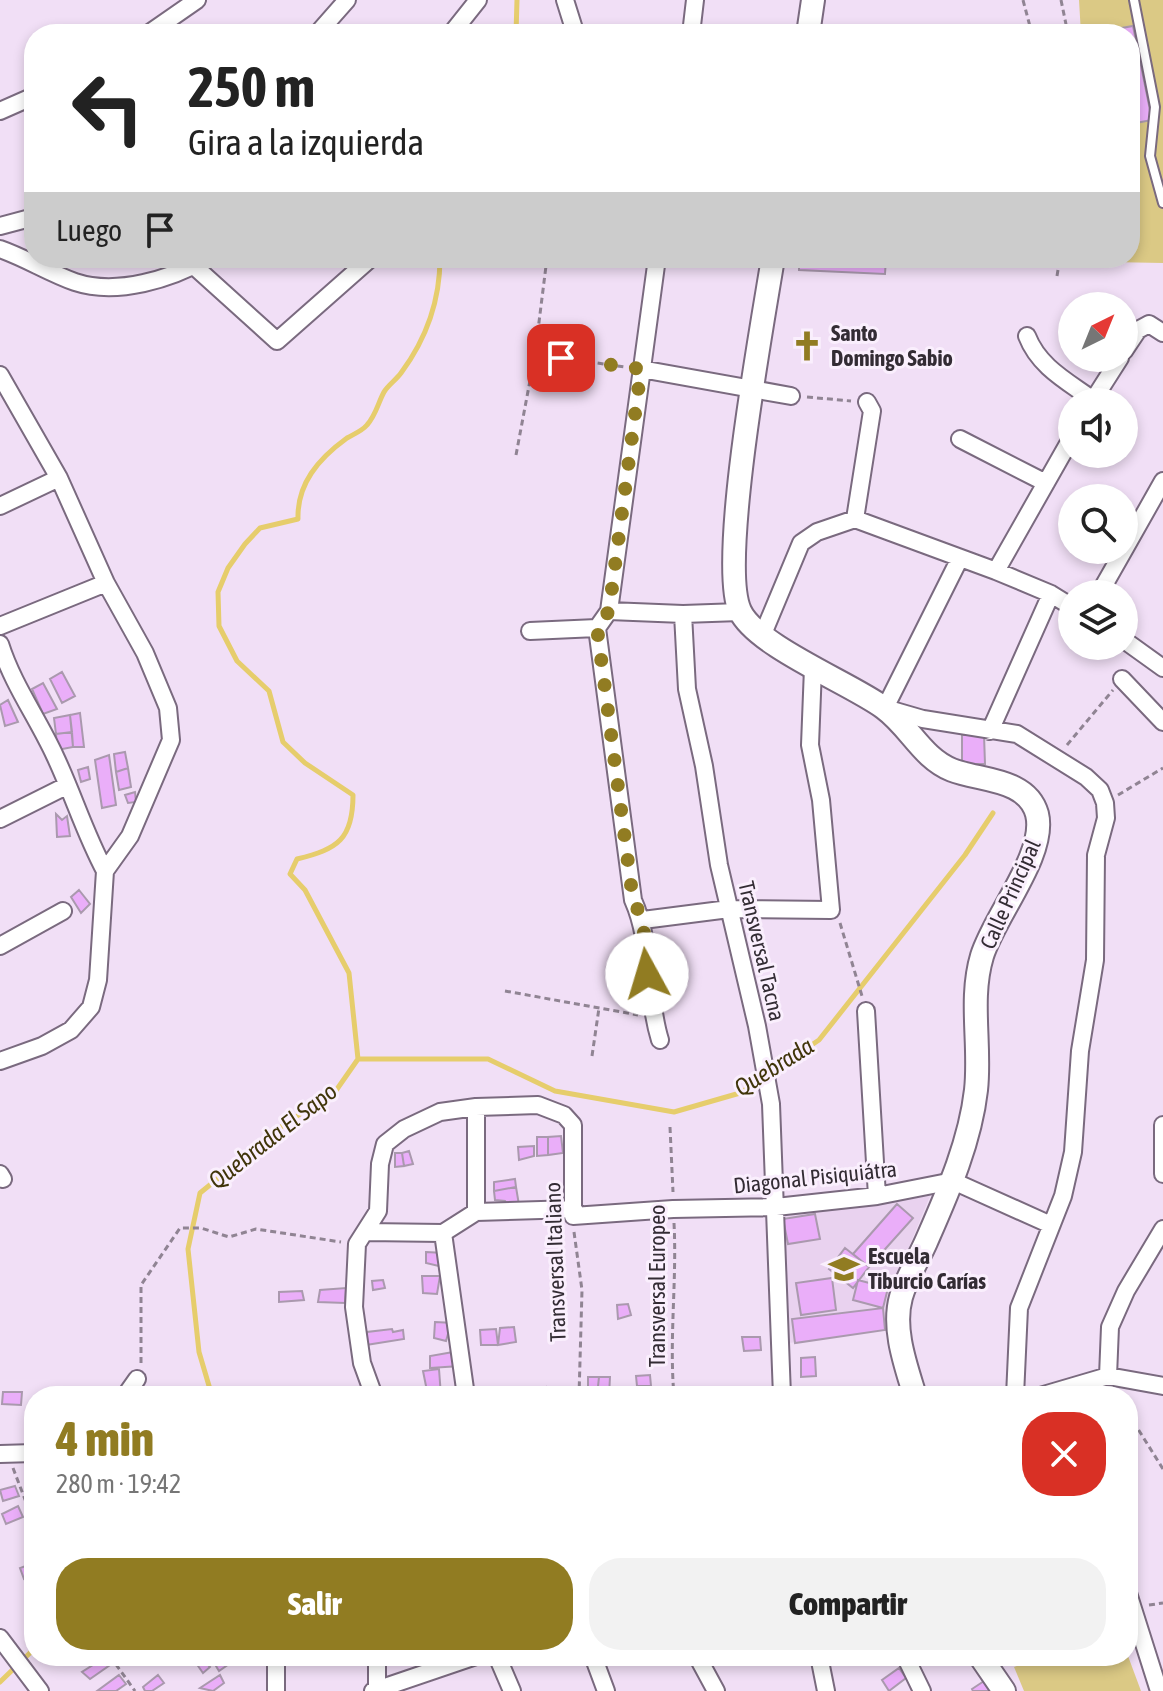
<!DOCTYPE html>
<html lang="es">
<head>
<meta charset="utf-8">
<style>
  :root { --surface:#fff; --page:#f2f2f2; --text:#222; --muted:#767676; --accent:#917c22 }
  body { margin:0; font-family:"Asap Condensed",sans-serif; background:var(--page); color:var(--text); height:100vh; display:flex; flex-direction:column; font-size:30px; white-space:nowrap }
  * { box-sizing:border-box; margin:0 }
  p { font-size:26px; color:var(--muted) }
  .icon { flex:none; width:44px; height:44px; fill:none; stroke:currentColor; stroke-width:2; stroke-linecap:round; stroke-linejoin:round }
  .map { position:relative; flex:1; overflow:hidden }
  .side { position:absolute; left:24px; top:1386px; width:1114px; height:280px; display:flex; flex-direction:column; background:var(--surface); border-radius:32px; box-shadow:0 4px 12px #0003 }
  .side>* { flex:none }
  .top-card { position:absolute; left:24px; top:24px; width:1116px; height:244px; border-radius:32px; box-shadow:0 4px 12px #0003; background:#fff; color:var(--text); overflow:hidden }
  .needle { width:52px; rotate:43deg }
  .buttons { position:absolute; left:1058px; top:292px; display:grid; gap:16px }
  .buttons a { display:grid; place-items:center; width:80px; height:80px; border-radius:50%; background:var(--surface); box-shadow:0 4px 12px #0003; font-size:40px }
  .pin { position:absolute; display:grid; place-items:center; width:68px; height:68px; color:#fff; margin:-34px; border-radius:16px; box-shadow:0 4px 12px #0006 }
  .me { position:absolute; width:88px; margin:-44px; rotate:354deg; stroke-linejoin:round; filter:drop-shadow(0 0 6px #0008) }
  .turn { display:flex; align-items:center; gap:28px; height:168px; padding:0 32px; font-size:36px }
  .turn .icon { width:104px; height:104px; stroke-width:2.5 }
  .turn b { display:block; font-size:56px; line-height:68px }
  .then { display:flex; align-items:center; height:76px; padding:0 32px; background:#0003; gap:16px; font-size:30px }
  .round { display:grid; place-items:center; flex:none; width:84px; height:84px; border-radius:32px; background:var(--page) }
  .headline { display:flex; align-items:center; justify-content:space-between; height:136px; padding:0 32px }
  h1 { font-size:48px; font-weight:800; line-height:60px; color:var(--accent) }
  .action { display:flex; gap:16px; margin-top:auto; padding:16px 32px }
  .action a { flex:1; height:92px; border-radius:32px; background:var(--accent); color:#fff; font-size:32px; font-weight:800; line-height:92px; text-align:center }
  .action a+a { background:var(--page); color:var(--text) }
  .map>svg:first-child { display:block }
</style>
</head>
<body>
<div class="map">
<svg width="1163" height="1691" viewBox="0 0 1163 1691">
  <rect width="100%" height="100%" fill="#f1dff6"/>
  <path fill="#e9d2ef" d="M 930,1196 L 889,1295 L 886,1330 L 789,1343 L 785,1216 Z"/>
  <path fill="#dbc985" d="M 1079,0 L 1163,0 L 1163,263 L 1110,262 L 1108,258 L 1130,258 L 1130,34 L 1081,34 Z
    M 1042,1656 L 1128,1656 L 1141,1691 L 1024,1691 L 1014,1667 Z"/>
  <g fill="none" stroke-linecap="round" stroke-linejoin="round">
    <path stroke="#e6cd6c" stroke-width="5" d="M 516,34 L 517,0
      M 358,1059 L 488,1059 L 555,1091 L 674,1112 L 740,1093 L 819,1040 L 965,855 L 993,813
      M 212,1396 L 199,1352 L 188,1249 L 200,1193 L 286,1123 L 335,1092 L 358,1059 L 349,973 L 305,890 L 290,874 L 297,859 C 338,849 353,839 353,795 L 305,763 L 283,742 L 269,691 L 237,661 L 219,626 L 218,592 L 228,568 L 245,544 L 260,528 L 298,519 C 297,484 318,459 347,438 C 354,434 362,431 367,425 C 376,415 378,403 384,392 C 388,385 396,380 401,373 C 427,338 440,301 440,258
      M 0,1682 L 34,1649"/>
  </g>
  <path fill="#eaaef9" stroke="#aa99ae" stroke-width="2" d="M 1133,26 L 1152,120 L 1130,124 L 1130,34 L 1088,34 Z
    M 799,258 L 886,258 L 885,274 L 799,270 Z
    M 62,672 L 75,696 L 62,703 L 50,679 Z
    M 43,683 L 57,709 L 43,714 L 32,689 Z
    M 8,700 L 18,722 L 5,726 L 0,705 Z
    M 80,713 L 84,747 L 73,747 L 70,715 Z
    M 70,715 L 72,732 L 56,734 L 54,718 Z
    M 72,732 L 73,747 L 57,750 L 56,734 Z
    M 962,735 L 984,735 L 985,764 L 962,764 Z
    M 125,752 L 128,768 L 116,772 L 114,754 Z
    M 109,755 L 116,805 L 102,808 L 95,760 Z
    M 88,767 L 90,779 L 81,782 L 78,770 Z
    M 128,768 L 131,787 L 119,790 L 116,772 Z
    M 135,792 L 136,802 L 128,803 L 125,795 Z
    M 56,814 L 62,820 L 67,816 L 70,836 L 57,837 Z
    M 79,890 L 90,904 L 81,913 L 71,897 Z
    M 561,1136 L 563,1153 L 548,1155 L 548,1137 Z
    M 537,1137 L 548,1137 L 548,1155 L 537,1156 Z
    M 534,1146 L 534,1156 L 519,1160 L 518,1147 Z
    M 409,1151 L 413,1164 L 404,1166 L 402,1153 Z
    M 395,1153 L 402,1153 L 404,1166 L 395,1167 Z
    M 515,1179 L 516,1187 L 494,1191 L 494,1182 Z
    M 516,1187 L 519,1205 L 508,1206 L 505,1201 L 495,1200 L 494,1191 Z
    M 897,1204 L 913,1218 L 869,1267 L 853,1254 Z
    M 815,1214 L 820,1239 L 788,1244 L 783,1219 Z
    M 845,1248 L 869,1267 L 853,1288 L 829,1269 Z
    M 426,1252 L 444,1253 L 443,1267 L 426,1263 Z
    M 422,1276 L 440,1276 L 437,1294 L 423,1293 Z
    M 832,1278 L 836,1310 L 801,1315 L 796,1283 Z
    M 383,1280 L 385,1288 L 373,1290 L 372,1281 Z
    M 858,1280 L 888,1288 L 883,1308 L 853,1300 Z
    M 346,1288 L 345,1303 L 318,1302 L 320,1290 Z
    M 302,1291 L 304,1300 L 279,1302 L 279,1292 Z
    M 628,1304 L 631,1315 L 618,1319 L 617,1305 Z
    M 883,1308 L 885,1330 L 795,1343 L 792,1319 Z
    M 435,1322 L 454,1323 L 455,1336 L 448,1334 L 446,1341 L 434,1338 Z
    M 514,1327 L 516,1342 L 498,1345 L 500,1328 Z
    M 392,1329 L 393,1332 L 403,1330 L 404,1339 L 366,1345 L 367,1332 Z
    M 496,1329 L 498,1345 L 481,1345 L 480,1330 Z
    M 742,1337 L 760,1337 L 761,1350 L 744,1351 Z
    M 459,1351 L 460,1366 L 430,1368 L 430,1356 Z
    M 815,1357 L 816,1376 L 801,1377 L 801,1358 Z
    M 439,1369 L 441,1396 L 428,1396 L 423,1371 Z
    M 650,1375 L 651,1386 L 637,1386 L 636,1376 Z
    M 588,1377 L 599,1377 L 597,1396 L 588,1396 Z
    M 599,1377 L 610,1377 L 609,1396 L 597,1396 Z
    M 546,1387 L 558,1387 L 559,1396 L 547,1396 Z
    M 546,1387 L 547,1396 L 535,1396 L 534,1390 Z
    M 704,1390 L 719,1393 L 720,1396 L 704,1396 Z
    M 3,1392 L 22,1392 L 21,1405 L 2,1404 Z
    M 15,1486 L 19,1496 L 3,1501 L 0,1490 Z
    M 18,1506 L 23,1517 L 6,1524 L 2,1514 Z
    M 34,1563 L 34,1576 L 24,1579 L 20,1568 Z
    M 210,1656 L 224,1656 L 229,1664 L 219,1671 Z
    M 354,1656 L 364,1656 L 364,1663 L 354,1661 Z
    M 104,1658 L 110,1665 L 90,1679 L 82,1672 Z
    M 202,1658 L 210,1667 L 203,1673 L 196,1663 Z
    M 899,1668 L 906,1678 L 889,1691 L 882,1680 Z
    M 119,1675 L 126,1684 L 116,1691 L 97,1691 Z
    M 158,1675 L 164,1683 L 152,1691 L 145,1691 L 143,1687 Z
    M 220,1675 L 224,1683 L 213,1691 L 200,1688 Z
    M 984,1681 L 991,1691 L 973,1691 L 972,1689 Z"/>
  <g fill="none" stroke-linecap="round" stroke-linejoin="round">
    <g stroke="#7a6a7f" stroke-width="12">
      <path id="lane" d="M 1134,0 L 1155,107 L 1150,156 L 1163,203"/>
    </g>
    <g stroke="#7a6a7f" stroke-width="20">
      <path id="street" d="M 565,0 L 575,32
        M 148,34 L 197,0
        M 317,34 L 347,0
        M 451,34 L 478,0
        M 691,34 L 695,0
        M 0,111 L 34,96
        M 0,226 L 34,217
        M 0,249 C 26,258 49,273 75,282 C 117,296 171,279 208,258
        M 194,266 L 277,341 L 371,258
        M 1027,336 C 1039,367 1067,381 1093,400
        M 1124,351 L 1138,330 L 1149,324 L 1163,333
        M 641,369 L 791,396
        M 0,375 L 59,478 L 106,583 L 145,653 L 168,708 L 171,740 L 130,836 L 105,871 L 98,980 L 91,1007 L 71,1030 L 42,1046 L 0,1061
        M 1092,402 L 1120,358
        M 960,439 L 1046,483
        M 0,506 L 59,478
        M 855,519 L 872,411 L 867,402
        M 1124,550 L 1163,481
        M 960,558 L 885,708 L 923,719 L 1017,734 L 1086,777 L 1100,790 L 1105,803 L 1106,818 L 1096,855 L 1095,960 L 1080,1051 L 1073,1152 L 1063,1196 L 1019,1308 L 1015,1396
        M 996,571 L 1072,437
        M 1099,594 L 1124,550
        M 609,611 L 657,258
        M 683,614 L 687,689 L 704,766 L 719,865 L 757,1026 L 771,1104 L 782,1396
        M 0,626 L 106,583
        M 597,628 L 633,900 C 652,942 646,995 660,1040
        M 530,631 L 597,628 L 609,611 L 683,614 L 740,612
        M 763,634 L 801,543 L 817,532 L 855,519 L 996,571 L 1051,594 L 1072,607
        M 1124,640 L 1163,668
        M 0,644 C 13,685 37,717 55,756 C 73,794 85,834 105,871
        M 1122,679 L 1163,722
        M 990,731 L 1051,594
        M 0,819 L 66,786
        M 643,920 L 729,909 L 831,910 L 821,800 L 810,745 L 813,668
        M 0,946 L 63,911
        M 866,1011 L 877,1196
        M 1163,1125 L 1163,1174
        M 0,1174 L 3,1179
        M 476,1212 L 476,1107
        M 366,1232 L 443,1233 L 476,1212 L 574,1209
        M 443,1233 L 466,1396
        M 1108,1376 L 1110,1327 L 1126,1291 L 1163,1229
        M 125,1396 L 137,1379
        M 374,1396 L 362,1363 L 354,1307 L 357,1244 L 378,1211 L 380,1164 L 385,1144 L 404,1129 L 440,1112 L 476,1107 L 538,1105 L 564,1115 L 573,1125 L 573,1216 L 673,1209 L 776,1207 L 877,1196 L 953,1181 L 1051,1225
        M 1040,1396 L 1108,1376 L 1163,1386
        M 0,1454 L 34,1453
        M 1128,1593 L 1159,1691
        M 0,1638 L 40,1691
        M 497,1656 L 512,1691
        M 593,1656 L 606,1691
        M 697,1656 L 716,1691
        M 819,1656 L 826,1691
        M 905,1656 L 922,1691
        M 377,1690 L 377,1656
        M 276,1691 L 276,1656
        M 373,1691 L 476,1656"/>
    </g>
    <g stroke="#7a6a7f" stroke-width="26">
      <path id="secondary" d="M 808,34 L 813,0
        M 773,258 C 763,321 718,563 740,611 C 756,646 852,684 884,708 C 910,727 922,758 952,770 C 980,781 1027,778 1037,814 C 1047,854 994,916 982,956 C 969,999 981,1046 976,1090 C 970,1143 947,1194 926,1242 C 918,1260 906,1279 901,1297 C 892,1329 906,1366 915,1396
        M 980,1656 L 1004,1691"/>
    </g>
    <path stroke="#908493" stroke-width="3" stroke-dasharray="6 4" stroke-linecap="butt" d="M 1023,0 L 1032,34
      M 1061,0 L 1068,34
      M 547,258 L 535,354 L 625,367
      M 1057,276 L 1060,258
      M 807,397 L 851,401
      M 516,455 L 535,354
      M 1067,745 L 1113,690
      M 1118,795 L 1163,768
      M 840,923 L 862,996
      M 505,991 L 638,1015
      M 592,1056 L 599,1008
      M 670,1127 L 673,1192
      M 674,1223 C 677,1281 669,1338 674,1396
      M 574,1232 L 582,1290 L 579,1396
      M 141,1363 L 141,1285 L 180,1228 L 201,1228 L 229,1237 L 256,1229 L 341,1242
      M 1128,1413 L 1163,1469
      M 13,1468 L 34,1523
      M 1149,1605 L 1163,1603
      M 110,1656 L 135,1691"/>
    <use href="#lane" stroke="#fff" stroke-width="8"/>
    <use href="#street" stroke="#fff" stroke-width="16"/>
    <use href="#secondary" stroke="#fff" stroke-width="22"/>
  </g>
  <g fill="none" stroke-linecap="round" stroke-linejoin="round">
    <path stroke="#917c22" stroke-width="14" stroke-dasharray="0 25.2" d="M 561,358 L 641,369 L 609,611 L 597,628 L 633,900 L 643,920 L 647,974"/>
  </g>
  <defs>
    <g id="church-bare" transform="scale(2.4)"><path d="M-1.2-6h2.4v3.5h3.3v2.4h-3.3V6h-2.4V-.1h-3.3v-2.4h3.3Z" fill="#917c22" stroke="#faeffd" stroke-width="2.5" paint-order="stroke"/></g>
    <g id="school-bare" transform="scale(2.4)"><path d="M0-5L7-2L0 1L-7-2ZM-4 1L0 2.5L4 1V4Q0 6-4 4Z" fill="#917c22" stroke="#faeffd" stroke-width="2.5" paint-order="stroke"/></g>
  </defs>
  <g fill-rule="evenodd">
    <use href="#church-bare" x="807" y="346"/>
    <use href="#school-bare" x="844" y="1269"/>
  </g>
  <g text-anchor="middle" stroke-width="6" stroke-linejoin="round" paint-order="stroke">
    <g font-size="22" font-weight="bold" fill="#332c34" stroke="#faeffd" text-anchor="start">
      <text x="831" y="341">Santo<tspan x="831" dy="25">Domingo Sabio</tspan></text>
      <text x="868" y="1264">Escuela<tspan x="868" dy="25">Tiburcio Carías</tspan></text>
    </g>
    <g font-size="22" fill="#332c34" stroke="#faeffd">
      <text transform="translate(1010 894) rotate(-66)" y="8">Calle Principal</text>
      <text transform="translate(762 951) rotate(77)" y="8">Transversal Tacna</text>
      <text transform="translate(815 1177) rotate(-6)" y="8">Diagonal Pisiquiátra</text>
      <text transform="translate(555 1262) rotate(-92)" y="8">Transversal Italiano</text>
      <text transform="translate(657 1286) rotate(-90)" y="8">Transversal Europeo</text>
    </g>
    <g font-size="24" font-style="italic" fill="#40350a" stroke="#faeffd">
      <text transform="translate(774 1067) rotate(-32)" y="8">Quebrada</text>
      <text transform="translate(273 1136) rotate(-38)" y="8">Quebrada El Sapo</text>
    </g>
  </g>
</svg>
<div class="buttons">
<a><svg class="needle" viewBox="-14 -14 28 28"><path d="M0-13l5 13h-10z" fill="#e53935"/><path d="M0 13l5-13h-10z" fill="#767676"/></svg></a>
<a><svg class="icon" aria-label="sound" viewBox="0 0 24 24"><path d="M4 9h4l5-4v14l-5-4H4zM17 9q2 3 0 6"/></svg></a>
<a><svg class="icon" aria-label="search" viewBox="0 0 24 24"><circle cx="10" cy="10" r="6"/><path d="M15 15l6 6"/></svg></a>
<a><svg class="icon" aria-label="layers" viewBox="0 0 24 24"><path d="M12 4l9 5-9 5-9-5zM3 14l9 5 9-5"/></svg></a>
</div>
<div class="pin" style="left:561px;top:358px;background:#d93025"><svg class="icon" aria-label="arrive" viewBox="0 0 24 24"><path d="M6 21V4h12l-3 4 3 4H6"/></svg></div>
<svg class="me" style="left:647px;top:974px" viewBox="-20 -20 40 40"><circle r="19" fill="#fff"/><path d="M0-13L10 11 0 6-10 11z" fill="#917c22"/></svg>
<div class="top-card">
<div class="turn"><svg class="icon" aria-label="left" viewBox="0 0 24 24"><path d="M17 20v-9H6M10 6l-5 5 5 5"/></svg><div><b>250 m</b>Gira a la izquierda</div></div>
<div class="then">Luego<svg class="icon" aria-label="arrive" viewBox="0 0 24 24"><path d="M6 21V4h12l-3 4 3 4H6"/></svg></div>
</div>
<section class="side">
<div class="headline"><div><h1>4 min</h1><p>280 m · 19:42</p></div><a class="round" style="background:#d93025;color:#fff"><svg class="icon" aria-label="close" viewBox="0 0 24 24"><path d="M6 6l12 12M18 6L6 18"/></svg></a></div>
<div class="action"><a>Salir</a><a>Compartir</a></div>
</section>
</div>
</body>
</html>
